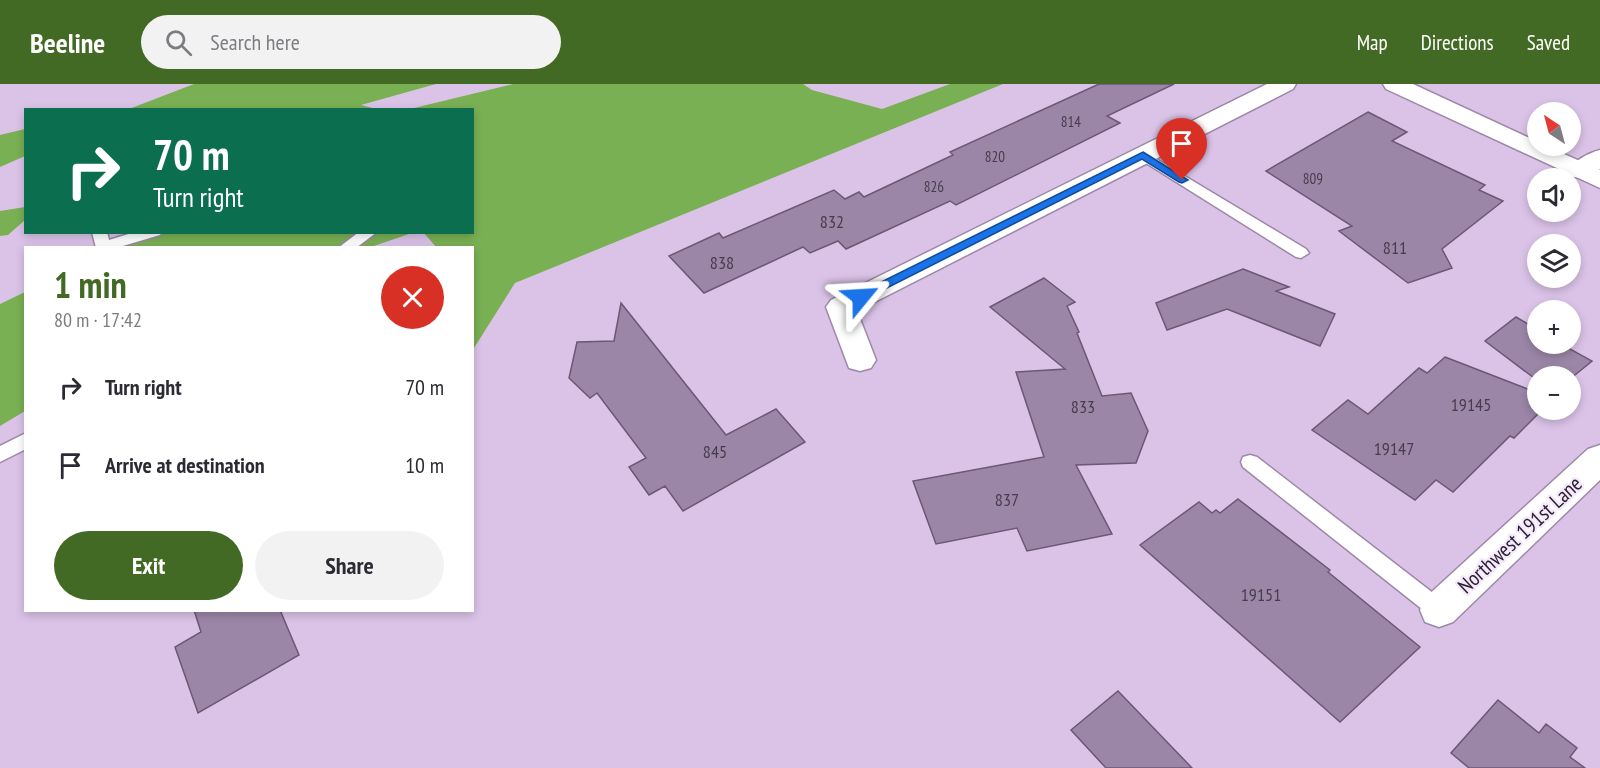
<!DOCTYPE html>
<html lang="en">
<head>
<meta charset="utf-8">
<style>
  :root { --surface:#fff; --page:#f2f2f3; --text:#2b2b33; --muted:#7c7c81; --accent:#436a25 }
  body { margin:0; font-family:"PT Sans Narrow",sans-serif; background:var(--page); color:var(--text); height:100vh; display:flex; flex-direction:column; font-size:22px; white-space:nowrap }
  * { box-sizing:border-box; margin:0 }
  p { font-size:20px; color:var(--muted) }
  .icon { flex:none; width:33px; height:33px; fill:none; stroke:currentColor; stroke-width:2; stroke-linecap:round; stroke-linejoin:round }
  .map { position:relative; flex:1; overflow:hidden }
  .side { position:absolute; left:24px; top:162px; width:450px; height:366px; display:flex; flex-direction:column; background:var(--surface); border-radius:0px; box-shadow:0 3px 9px #0003 }
  .side>* { flex:none }
  .guide { position:absolute; left:24px; top:24px; width:450px; height:126px; border-radius:0px; box-shadow:0 3px 9px #0003; background:#0b6e4f; color:#fff; overflow:hidden }
  .needle { width:39px; rotate:324deg }
  .tools { position:absolute; left:1527px; top:18px; display:grid; gap:12px }
  .tools a { display:grid; place-items:center; width:54px; height:54px; border-radius:50%; background:var(--surface); box-shadow:0 3px 9px #0003; font-size:30px }
  .pin { position:absolute; display:grid; place-items:center; width:51px; height:51px; color:#fff; margin:-62px -26px; border-radius:50% 50% 50% 0; rotate:-45deg; box-shadow:0 0 6px #0007 }
  .pin .icon { rotate:45deg }
  .me { position:absolute; width:66px; margin:-33px; rotate:63deg; stroke-linejoin:round; filter:drop-shadow(0 0 4px #0008) }
  .turn { display:flex; align-items:center; gap:21px; height:126px; padding:0 30px; font-size:27px }
  .turn .icon { width:78px; height:78px; stroke-width:2.5 }
  .turn b { display:block; font-size:42px; line-height:51px }
  .round { display:grid; place-items:center; flex:none; width:63px; height:63px; border-radius:32px; background:var(--page) }
  .headline { display:flex; align-items:center; justify-content:space-between; height:102px; padding:0 30px }
  h1 { font-size:36px; font-weight:800; line-height:45px; color:var(--accent) }
  .button { display:flex; gap:12px; margin-top:auto; padding:12px 30px }
  .button a { flex:1; height:69px; border-radius:36px; background:var(--accent); color:#fff; font-size:24px; font-weight:800; line-height:69px; text-align:center }
  .button a+a { background:var(--page); color:var(--text) }
  ul { padding:0; list-style:none }
  li { display:flex; align-items:center; gap:18px; height:78px; padding:0 30px }
  li div { flex:1 }
  li b { display:block; font-size:22px }
  li em { font-style:normal }
  header { display:flex; align-items:center; gap:36px; box-sizing:border-box; height:84px; padding:0 30px; background:var(--accent); color:#fff }
  header strong { font-size:28px }
  nav { display:flex; gap:33px; margin-inline-start:auto; font-size:21px }
  .search { width:420px; height:54px; background:var(--page); display:flex; align-items:center; gap:15px; box-sizing:border-box; padding:0 21px; border-radius:33px; color:var(--muted); font-size:22px }
  .map>svg:first-child { display:block }
</style>
</head>
<body>
<header>
<strong>Beeline</strong>
<div class="search"><svg class="icon" aria-label="search" viewBox="0 0 24 24"><circle cx="10" cy="10" r="6"/><path d="M15 15l6 6"/></svg>Search here</div>
<nav><a>Map</a><a>Directions</a><a>Saved</a></nav>
</header>
<div class="map">
<svg width="1600" height="684" viewBox="0 0 1600 684">
  <rect width="100%" height="100%" fill="#dac3e7"/>
  <path fill="#7ab054" d="M 194,0 L 436,0 L 361,21 L 376,25 L 129,25 Z
    M 513,0 L 803,0 L 812,6 L 882,25 L 950,0 L 1003,0 L 515,199 L 474,264 L 472,164 L 436,163 L 424,149 L 472,148 L 472,26 L 410,25 Z
    M 25,45 L 25,72 L 0,83 L 0,51 Z
    M 25,123 L 25,136 L 8,151 L 0,152 L 0,127 Z
    M 125,149 L 412,149 L 368,164 L 105,164 Z
    M 25,208 L 25,327 L 0,342 L 0,220 Z"/>
  <path fill="#9b86a7" stroke="#6c5776" stroke-width="1.5" d="M 1099,0 L 1174,0 L 1107,32 L 1120,39 L 956,121 L 950,117 L 846,165 L 838,157 L 810,169 L 803,163 L 704,209 L 669,172 L 719,149 L 723,154 L 834,106 L 845,115 L 859,108 L 864,113 L 953,71 L 950,68 Z
    M 1368,28 L 1407,48 L 1392,57 L 1485,101 L 1479,106 L 1503,117 L 1442,165 L 1452,184 L 1408,199 L 1339,147 L 1352,142 L 1266,87 Z
    M 1243,185 L 1289,203 L 1276,207 L 1335,230 L 1320,262 L 1227,225 L 1167,246 L 1156,219 Z
    M 1044,194 L 1075,218 L 1067,222 L 1079,248 L 1077,249 L 1102,312 L 1131,309 L 1148,347 L 1136,379 L 1076,381 L 1112,450 L 1027,467 L 1017,444 L 936,460 L 913,397 L 1044,373 L 1016,288 L 1065,285 L 990,223 Z
    M 621,219 L 726,351 L 776,325 L 805,358 L 683,427 L 665,402 L 649,411 L 629,383 L 646,374 L 597,309 L 590,314 L 569,294 L 577,258 L 614,257 Z
    M 1516,233 L 1538,246 L 1538,260 L 1561,260 L 1592,277 L 1570,295 L 1570,292 L 1538,292 L 1538,297 L 1485,257 Z
    M 1445,273 L 1538,309 L 1538,326 L 1542,326 L 1514,354 L 1510,352 L 1453,408 L 1436,396 L 1415,416 L 1312,346 L 1348,316 L 1368,330 L 1419,284 L 1427,289 Z
    M 1238,415 L 1330,486 L 1328,488 L 1420,563 L 1340,638 L 1140,461 L 1199,418 L 1212,429 L 1216,426 L 1220,429 Z
    M 194,526 L 280,526 L 299,571 L 198,629 L 175,563 L 201,548 Z
    M 1118,607 L 1192,684 L 1106,684 L 1071,646 Z
    M 1498,616 L 1539,649 L 1546,640 L 1577,664 L 1570,673 L 1585,684 L 1469,684 L 1451,669 Z"/>
  <g fill="none" stroke-linecap="round" stroke-linejoin="round">
    <g stroke="#9d88a9" stroke-width="3">
      <path id="service" d="M 1143,67 L 1306,165 L 1309,169 L 1301,174 L 1296,173 L 1138,74 L 1136,71 L 1138,68 Z
        M 92,148 L 107,148 L 109,156 L 135,148 L 162,148 L 160,151 L 116,164 L 96,164 Z
        M 359,148 L 377,148 L 356,164 L 338,164 Z
        M 26,349 L 26,365 L 0,378 L 0,362 Z
        M 1250,371 L 1257,373 L 1446,519 L 1450,526 L 1446,533 L 1439,536 L 1432,533 L 1243,383 L 1241,378 L 1243,373 Z"/>
    </g>
    <g stroke="#9d88a9" stroke-width="3">
      <path id="minor" d="M 1267,0 L 1296,0 L 1293,5 L 857,227 L 876,276 L 871,284 L 860,287 L 849,284 L 826,223 L 831,216 Z
        M 1600,66 L 1600,85 C 1590,92 1584,96 1571,92 L 1567,87 C 1574,77 1588,69 1600,66 Z
        M 1600,361 L 1600,396 L 1453,538 L 1439,543 L 1425,538 L 1420,526 L 1425,514 L 1588,365 Z"/>
    </g>
    <g stroke="#9d88a9" stroke-width="3">
      <path id="secondary" d="M 1383,0 L 1413,0 L 1538,58 L 1538,62 L 1546,62 L 1600,86 L 1600,104 L 1386,5 Z"/>
    </g>
    <use href="#service" fill="#fff" fill-rule="evenodd"/>
    <use href="#minor" fill="#fff" fill-rule="evenodd"/>
    <use href="#secondary" fill="#fff" fill-rule="evenodd"/>
  </g>
  <path fill="#1a73e8" stroke="#114b97" stroke-width="1.5" d="M 1143,68 L 1188,96 L 1182,99 L 1179,98 L 1142,75 L 865,215 L 857,215 L 855,213 L 857,210 Z"/>
  <g text-anchor="middle" stroke-width="4.5" stroke-linejoin="round" paint-order="stroke">
    <g font-size="15" fill="#473b4e">
      <text x="1071" y="43">814</text>
      <text x="995" y="78">820</text>
      <text x="1313" y="100">809</text>
      <text x="934" y="108">826</text>
    </g>
    <g font-size="18" fill="#473b4e">
      <text x="832" y="144">832</text>
      <text x="1395" y="170">811</text>
      <text x="722" y="185">838</text>
      <text x="1471" y="327">19145</text>
      <text x="1083" y="329">833</text>
      <text x="1394" y="371">19147</text>
      <text x="715" y="374">845</text>
      <text x="1007" y="422">837</text>
      <text x="1261" y="517">19151</text>
    </g>
    <g font-size="21" fill="#2b2230" stroke="#f5e9fb">
      <text transform="translate(1520 451) rotate(-43)" y="7">Northwest 191st Lane</text>
    </g>
  </g>
</svg>
<div class="tools">
<a><svg class="needle" viewBox="-14 -14 28 28"><path d="M0-13l5 13h-10z" fill="#e53935"/><path d="M0 13l5-13h-10z" fill="#7c7c81"/></svg></a>
<a><svg class="icon" aria-label="sound" viewBox="0 0 24 24"><path d="M4 9h4l5-4v14l-5-4H4zM17 9q2 3 0 6"/></svg></a>
<a><svg class="icon" aria-label="layers" viewBox="0 0 24 24"><path d="M12 4l9 5-9 5-9-5zM3 14l9 5 9-5"/></svg></a>
<a>+</a>
<a>−</a>
</div>
<div class="pin" style="left:1182px;top:96px;background:#d93025"><svg class="icon" aria-label="arrive" viewBox="0 0 24 24"><path d="M6 21V4h12l-3 4 3 4H6"/></svg></div>
<svg class="me" style="left:861px;top:213px" viewBox="-20 -20 40 40"><path d="M0-17L14 15 0 8-14 15z" fill="#1a73e8" stroke="#fff" stroke-width="4"/></svg>
<div class="guide">
<div class="turn"><svg class="icon" aria-label="right" viewBox="0 0 24 24"><path d="M7 20v-9h11M14 6l5 5-5 5"/></svg><div><b>70 m</b>Turn right</div></div>
</div>
<section class="side">
<div class="headline"><div><h1>1 min</h1><p>80 m · 17:42</p></div><a class="round" style="background:#d93025;color:#fff"><svg class="icon" aria-label="close" viewBox="0 0 24 24"><path d="M6 6l12 12M18 6L6 18"/></svg></a></div>
<ul>
<li><svg class="icon" aria-label="right" viewBox="0 0 24 24"><path d="M7 20v-9h11M14 6l5 5-5 5"/></svg><div><b>Turn right</b></div><em>70 m</em></li>
<li><svg class="icon" aria-label="arrive" viewBox="0 0 24 24"><path d="M6 21V4h12l-3 4 3 4H6"/></svg><div><b>Arrive at destination</b></div><em>10 m</em></li>
</ul>
<div class="button"><a>Exit</a><a>Share</a></div>
</section>
</div>
</body>
</html>
